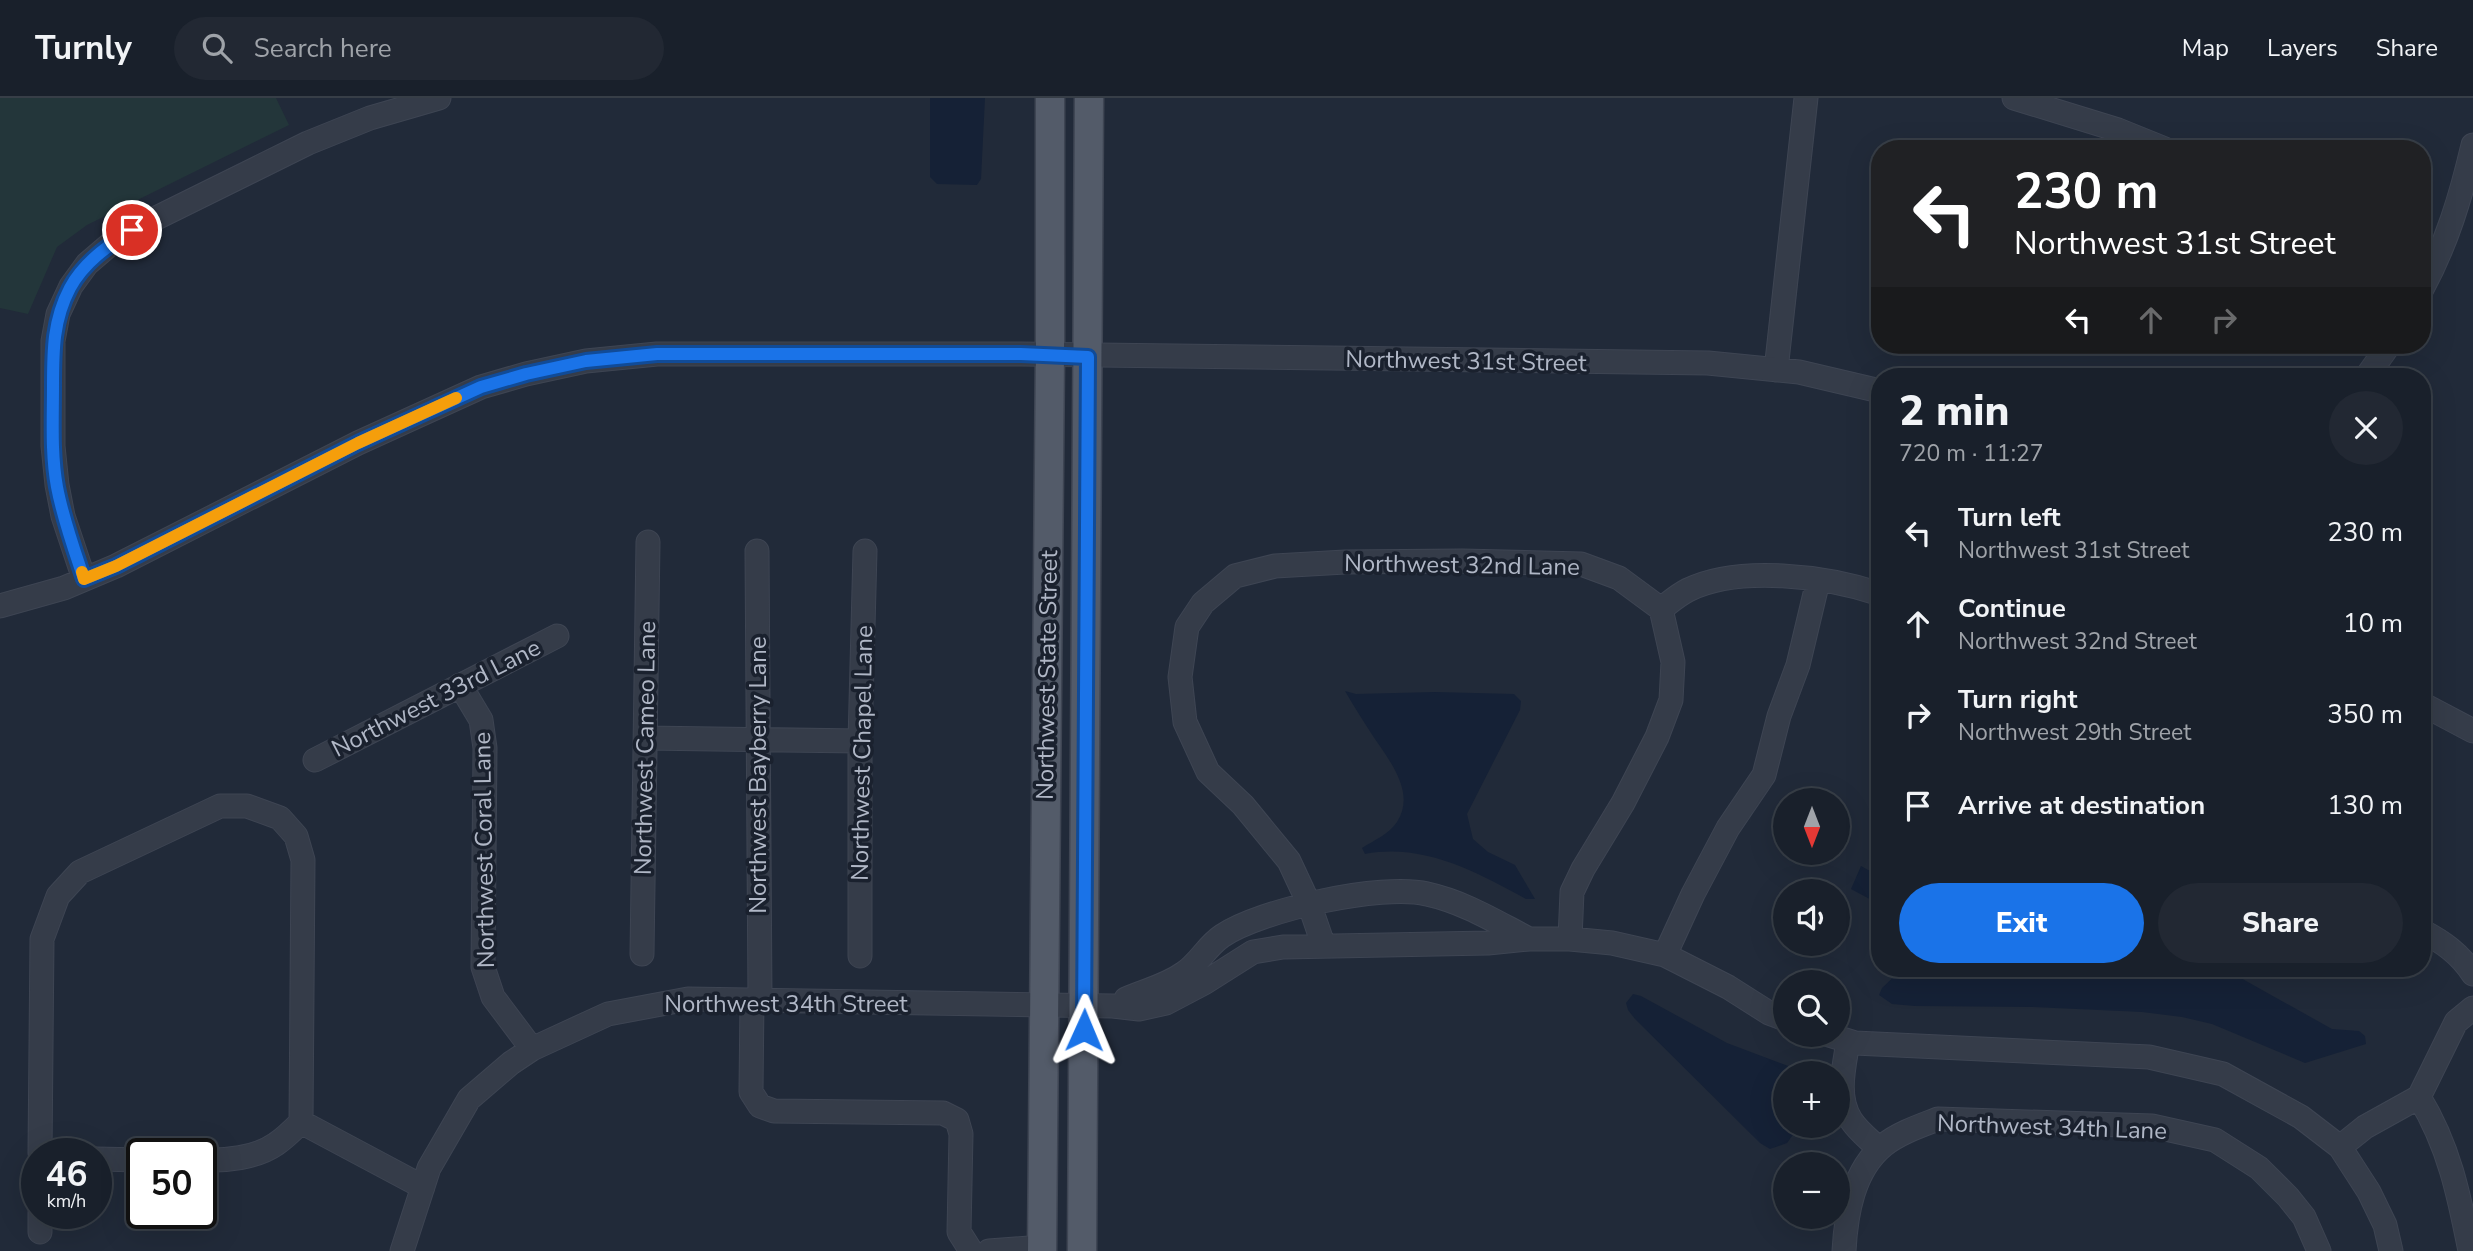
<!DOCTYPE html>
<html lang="en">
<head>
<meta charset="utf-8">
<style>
  :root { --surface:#19202b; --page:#222833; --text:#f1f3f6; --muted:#9fa3a9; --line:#373e47; --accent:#1a73e8 }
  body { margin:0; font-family:"Nunito Sans",sans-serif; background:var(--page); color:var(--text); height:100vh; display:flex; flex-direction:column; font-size:26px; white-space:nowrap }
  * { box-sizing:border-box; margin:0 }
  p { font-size:23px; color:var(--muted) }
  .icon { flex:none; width:38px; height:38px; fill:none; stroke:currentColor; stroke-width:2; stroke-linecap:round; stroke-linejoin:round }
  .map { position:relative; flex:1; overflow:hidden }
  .side { position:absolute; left:1871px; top:270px; width:560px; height:609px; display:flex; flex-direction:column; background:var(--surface); border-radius:28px; box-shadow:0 7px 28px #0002,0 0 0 2px var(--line) }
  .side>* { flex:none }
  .banner { position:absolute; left:1871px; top:42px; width:560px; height:214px; border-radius:28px; box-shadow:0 7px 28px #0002,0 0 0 2px var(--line); background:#202124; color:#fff; overflow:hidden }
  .needle { width:46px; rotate:180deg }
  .controls { position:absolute; left:1773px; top:690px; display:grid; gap:14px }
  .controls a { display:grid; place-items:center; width:77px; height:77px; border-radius:50%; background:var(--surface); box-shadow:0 7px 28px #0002,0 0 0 2px var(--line); font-size:35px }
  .speed { position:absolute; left:21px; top:1040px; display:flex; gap:14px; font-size:35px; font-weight:700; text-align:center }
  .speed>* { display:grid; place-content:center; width:91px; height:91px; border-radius:50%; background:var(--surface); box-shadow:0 7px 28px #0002,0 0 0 2px var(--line); line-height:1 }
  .speed small { font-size:18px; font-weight:400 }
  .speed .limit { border:4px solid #111; border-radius:10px; background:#fff; color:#111 }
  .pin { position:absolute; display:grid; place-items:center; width:60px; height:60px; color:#fff; margin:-30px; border:4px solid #fff; border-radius:50%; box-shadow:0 2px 7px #0007 }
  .me { position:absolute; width:77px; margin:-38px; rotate:1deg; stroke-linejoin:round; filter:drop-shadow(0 0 5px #0008) }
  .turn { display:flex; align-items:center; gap:24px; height:147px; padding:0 28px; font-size:32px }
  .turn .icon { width:91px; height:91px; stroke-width:2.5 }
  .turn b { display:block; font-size:49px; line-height:60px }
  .lanes { display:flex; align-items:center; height:66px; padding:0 28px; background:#0003; justify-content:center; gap:35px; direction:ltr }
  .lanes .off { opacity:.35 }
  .round { display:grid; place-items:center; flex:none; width:74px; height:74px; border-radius:37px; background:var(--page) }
  .overview { display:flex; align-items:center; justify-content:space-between; height:119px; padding:0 28px }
  h1 { font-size:42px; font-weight:800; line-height:52px }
  .action { display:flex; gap:14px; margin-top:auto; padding:14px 28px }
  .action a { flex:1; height:80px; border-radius:42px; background:var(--accent); color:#fff; font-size:28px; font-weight:800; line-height:80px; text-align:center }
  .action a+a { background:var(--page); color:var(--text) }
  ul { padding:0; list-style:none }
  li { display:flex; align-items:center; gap:21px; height:91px; padding:0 28px }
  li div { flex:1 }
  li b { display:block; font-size:26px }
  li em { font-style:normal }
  header { display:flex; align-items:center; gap:42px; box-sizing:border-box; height:98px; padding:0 35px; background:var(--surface); border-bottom:2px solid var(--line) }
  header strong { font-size:33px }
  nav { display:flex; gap:38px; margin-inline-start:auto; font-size:24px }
  .search { width:490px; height:63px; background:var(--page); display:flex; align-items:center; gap:18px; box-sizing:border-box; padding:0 24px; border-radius:38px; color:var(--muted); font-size:26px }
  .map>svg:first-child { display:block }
</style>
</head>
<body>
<header>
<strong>Turnly</strong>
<div class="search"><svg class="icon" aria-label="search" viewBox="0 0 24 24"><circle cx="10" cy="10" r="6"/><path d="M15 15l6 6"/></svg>Search here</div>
<nav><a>Map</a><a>Layers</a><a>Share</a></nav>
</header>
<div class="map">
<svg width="2473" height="1153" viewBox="0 0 2473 1153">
  <rect width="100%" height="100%" fill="#212a39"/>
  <path fill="#23363a" d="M 0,0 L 276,0 L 289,27 L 87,127 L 57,149 L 28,216 L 0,210 Z"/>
  <path fill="#152136" d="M 930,0 L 985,0 L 981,81 L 977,87 L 937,86 L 930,79 Z
    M 1345,593 L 1356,596 L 1435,594 L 1514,596 L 1521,603 L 1520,612 L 1467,716 L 1473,741 L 1488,754 L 1515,767 L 1535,801 L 1526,801 C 1476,774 1424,745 1365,756 L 1362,750 C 1373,743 1389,736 1397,724 C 1417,693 1387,660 1371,635 C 1362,621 1353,607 1345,593 Z
    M 1861,768 L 1879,778 L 1879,806 L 1851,791 Z
    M 1903,870 L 2223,870 L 2332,931 L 2359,933 L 2365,938 L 2366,946 L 2305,965 L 2212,926 L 2182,919 L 2142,914 L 2033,909 L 1915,908 L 1892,906 L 1879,897 L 1882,890 Z
    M 1633,896 L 1641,898 L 1727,945 L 1791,969 L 1795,975 L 1785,975 L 1785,1027 L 1800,1027 L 1787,1045 L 1770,1051 L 1760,1045 L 1635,921 L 1628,912 L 1626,905 Z"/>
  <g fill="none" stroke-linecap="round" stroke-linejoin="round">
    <g stroke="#3e4553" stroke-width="25">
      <path id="minor" d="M 2014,0 L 2118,32 L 2165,51
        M 2422,191 C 2447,145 2461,98 2473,47
        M 1776,272 L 1806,0
        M 2367,278 L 2389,247
        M 757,453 L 760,901
        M 84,481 L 63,418 L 57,387 L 53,348 L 53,243 L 58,216 L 71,188 L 87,166 L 108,148 L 132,132 L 308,45 L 370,20 L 439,0
        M 0,508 L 64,490 L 116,468 L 358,345 L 481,289 L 526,276 L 586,263 L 657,256 L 1021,256 L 1708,265 L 1799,274 L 1880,293
        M 460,587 L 481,622 L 485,650 L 483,869 L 493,899 L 532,951
        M 2422,606 L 2473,633
        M 646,640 L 860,643
        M 315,662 L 557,538
        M 2422,833 C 2443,844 2460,856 2473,876
        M 1570,841 L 1572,794 L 1583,771 L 1623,705 L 1657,639 L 1671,602 L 1673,564 L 1661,511
        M 1323,846 L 1310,808 L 1289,763 L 1243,707 L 1208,674 L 1185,624 L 1180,579 L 1187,529 L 1203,505 L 1235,478 L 1275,468 L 1345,464 L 1462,463 L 1581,466 L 1619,480 L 1661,511 C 1669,505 1678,497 1688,492 C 1739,467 1826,478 1880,496
        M 642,856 L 648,444
        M 1665,857 L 1693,796 L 1728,730 L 1764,677 L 1779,618 L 1798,567 L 1818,483
        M 860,858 L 860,643 L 865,453
        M 752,901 L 751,994 L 760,1008 L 774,1013 L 943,1015 L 957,1022 L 961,1036 L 959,1134 L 971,1153
        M 1126,901 C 1146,892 1166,888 1184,875 C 1199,865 1207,848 1222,838 C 1260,812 1382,785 1427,796 C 1464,804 1496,824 1529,841
        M 1826,936 L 1855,945 L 2149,959 L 2223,976 L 2301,1019 L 2340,1049 L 2369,1094 L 2385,1127 L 2391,1153
        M 1848,944 C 1844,969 1836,999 1851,1022 C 1858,1033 1870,1042 1879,1051
        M 2419,999 C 2449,1048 2459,1097 2470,1153
        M 301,1024 L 423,1089
        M 2340,1049 L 2365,1029 L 2419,999 L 2456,924 L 2473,910
        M 40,1055 L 42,841 L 58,798 L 80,774 L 220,708 L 247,708 L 280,720 L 296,738 L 303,762 L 301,1024 C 293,1032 285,1040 276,1046 C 256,1060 225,1063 201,1062
        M 96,1061 L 142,1062
        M 40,1115 L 40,1134
        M 402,1153 L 429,1070 L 469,1001 L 511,965 L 532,951 L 608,916 L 688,901 L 1113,908 L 1139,911 L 1166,905 L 1204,885 L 1253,854 L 1283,849 L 1488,845 L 1529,841 L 1570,841 L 1612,845 L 1665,857 L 1728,889 L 1769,915 L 1785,921
        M 989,1153 L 1042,1149
        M 1844,1153 C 1846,1116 1853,1072 1884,1047 C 1899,1035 1920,1028 1938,1021 L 2152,1028 L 2215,1042 L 2259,1070 L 2288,1099 L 2304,1119 L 2319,1153"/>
    </g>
    <g stroke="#3e4553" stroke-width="31">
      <path id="major" d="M 1042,1153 L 1050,256 L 1050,0
        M 1082,1153 L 1089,0"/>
    </g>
    <use href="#minor" stroke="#353c49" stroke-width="23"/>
    <use href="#major" stroke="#535b69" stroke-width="28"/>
  </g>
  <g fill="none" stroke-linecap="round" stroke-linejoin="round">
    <g stroke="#114b97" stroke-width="18">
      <path id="route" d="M 132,132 C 108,148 84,164 70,190 C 53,222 53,253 53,288 C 53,322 51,356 57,389 C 63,421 74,451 84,481 L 116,468 L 358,345 L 481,289 L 526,276 L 586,263 L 657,256 L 1021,256 L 1088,259 L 1084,932"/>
    </g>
    <use href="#route" stroke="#1a73e8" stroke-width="12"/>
    <path stroke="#f59e0b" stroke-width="12" d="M 82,474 L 84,481 L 116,468 L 358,345 L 456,300"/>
  </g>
  <g text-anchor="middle" stroke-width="7" stroke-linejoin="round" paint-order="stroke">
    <g font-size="24" fill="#b0b7c6" stroke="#1a212e">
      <text transform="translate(1466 263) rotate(1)" y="8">Northwest 31st Street</text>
      <text transform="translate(1462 467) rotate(1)" y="8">Northwest 32nd Lane</text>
      <text transform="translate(1047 577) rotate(-89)" y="8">Northwest State Street</text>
      <text transform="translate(436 600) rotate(-27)" y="8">Northwest 33rd Lane</text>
      <text transform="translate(645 650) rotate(-89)" y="8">Northwest Cameo Lane</text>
      <text transform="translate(862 655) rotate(-89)" y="8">Northwest Chapel Lane</text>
      <text transform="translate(758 677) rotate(-90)" y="8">Northwest Bayberry Lane</text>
      <text transform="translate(484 752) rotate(-91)" y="8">Northwest Coral Lane</text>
      <text x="786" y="914">Northwest 34th Street</text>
      <text transform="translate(2052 1029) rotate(2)" y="8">Northwest 34th Lane</text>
    </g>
  </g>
</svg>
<div class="controls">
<a><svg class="needle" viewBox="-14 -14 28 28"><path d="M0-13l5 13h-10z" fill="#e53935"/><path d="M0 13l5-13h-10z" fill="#9fa3a9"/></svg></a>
<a><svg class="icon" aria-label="sound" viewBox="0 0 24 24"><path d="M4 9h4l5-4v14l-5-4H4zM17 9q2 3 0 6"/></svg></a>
<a><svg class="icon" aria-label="search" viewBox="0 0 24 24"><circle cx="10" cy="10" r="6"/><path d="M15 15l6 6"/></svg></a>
<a>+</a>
<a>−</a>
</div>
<div class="speed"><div>46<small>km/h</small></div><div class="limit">50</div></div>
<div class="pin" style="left:132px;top:132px;background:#d93025"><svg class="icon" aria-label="arrive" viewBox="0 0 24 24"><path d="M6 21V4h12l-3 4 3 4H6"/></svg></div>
<svg class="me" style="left:1084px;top:932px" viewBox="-20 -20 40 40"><path d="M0-17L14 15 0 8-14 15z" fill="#1a73e8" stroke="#fff" stroke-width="4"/></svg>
<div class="banner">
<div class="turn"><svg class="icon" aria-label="left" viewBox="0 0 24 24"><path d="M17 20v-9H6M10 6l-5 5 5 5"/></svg><div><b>230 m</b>Northwest 31st Street</div></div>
<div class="lanes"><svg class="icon" aria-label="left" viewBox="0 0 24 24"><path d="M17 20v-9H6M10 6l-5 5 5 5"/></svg><svg class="icon off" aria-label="ahead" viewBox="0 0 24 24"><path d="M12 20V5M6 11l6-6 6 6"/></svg><svg class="icon off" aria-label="right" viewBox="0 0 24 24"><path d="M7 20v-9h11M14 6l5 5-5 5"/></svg></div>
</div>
<section class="side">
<div class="overview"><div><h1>2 min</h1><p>720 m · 11:27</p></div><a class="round"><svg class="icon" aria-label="close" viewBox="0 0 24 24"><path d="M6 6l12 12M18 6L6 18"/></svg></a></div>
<ul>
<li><svg class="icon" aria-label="left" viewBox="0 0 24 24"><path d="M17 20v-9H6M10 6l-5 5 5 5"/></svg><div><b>Turn left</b><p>Northwest 31st Street</p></div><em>230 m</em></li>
<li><svg class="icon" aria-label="ahead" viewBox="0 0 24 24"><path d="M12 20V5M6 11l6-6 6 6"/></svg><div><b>Continue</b><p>Northwest 32nd Street</p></div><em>10 m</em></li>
<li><svg class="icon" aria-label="right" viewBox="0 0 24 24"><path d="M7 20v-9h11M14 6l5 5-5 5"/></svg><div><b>Turn right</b><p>Northwest 29th Street</p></div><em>350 m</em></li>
<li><svg class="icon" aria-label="arrive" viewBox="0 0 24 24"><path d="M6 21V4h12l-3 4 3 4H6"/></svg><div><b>Arrive at destination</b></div><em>130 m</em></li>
</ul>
<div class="action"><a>Exit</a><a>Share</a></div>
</section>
</div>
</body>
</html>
